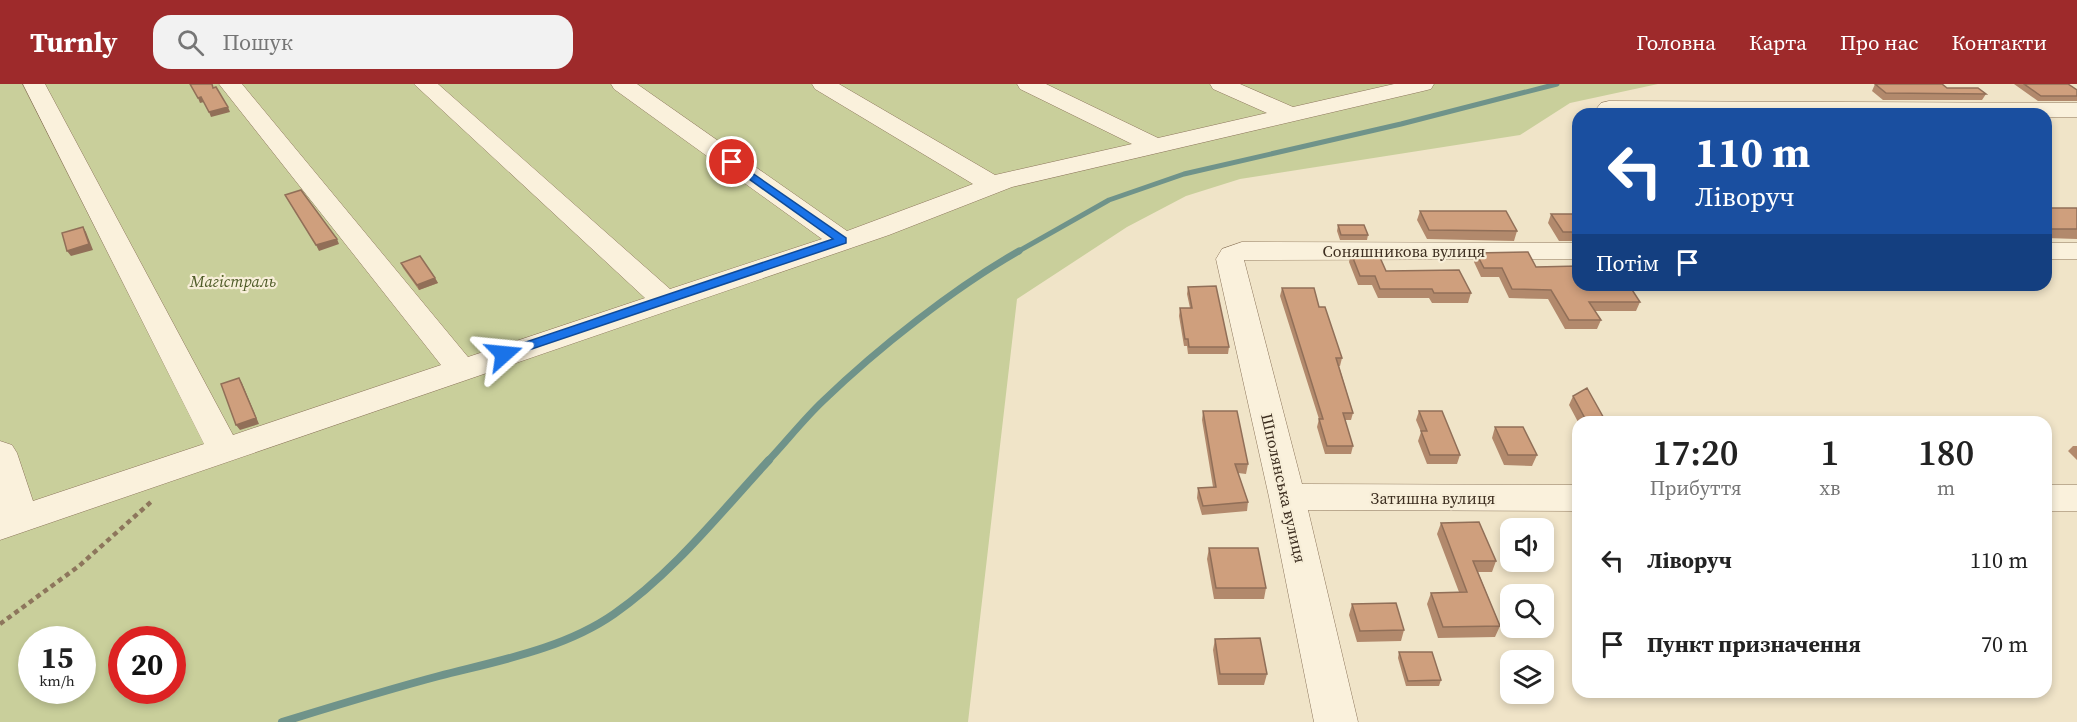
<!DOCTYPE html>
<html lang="uk">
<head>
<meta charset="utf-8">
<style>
  :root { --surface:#fff; --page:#f2f2f2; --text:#222; --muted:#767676; --accent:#9e2a2b }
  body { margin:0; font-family:"Source Serif 4",serif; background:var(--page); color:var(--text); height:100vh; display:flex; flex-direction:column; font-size:22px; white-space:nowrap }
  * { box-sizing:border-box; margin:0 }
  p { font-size:20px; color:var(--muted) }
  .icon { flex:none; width:33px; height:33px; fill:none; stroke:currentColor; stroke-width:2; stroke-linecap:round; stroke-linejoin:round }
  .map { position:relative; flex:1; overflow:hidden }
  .side { position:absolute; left:1572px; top:332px; width:480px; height:282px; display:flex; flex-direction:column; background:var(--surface); border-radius:18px; box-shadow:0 3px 9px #0003 }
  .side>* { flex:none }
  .top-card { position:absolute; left:1572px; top:24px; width:480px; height:183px; border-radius:18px; box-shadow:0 3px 9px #0003; background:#1a4fa0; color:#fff; overflow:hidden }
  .fabs { position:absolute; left:1500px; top:434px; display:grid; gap:12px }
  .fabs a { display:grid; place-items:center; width:54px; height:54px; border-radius:12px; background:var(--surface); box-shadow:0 3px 9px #0003; font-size:30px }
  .speed { position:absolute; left:18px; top:542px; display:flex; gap:12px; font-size:30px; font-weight:700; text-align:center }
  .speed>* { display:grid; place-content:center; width:78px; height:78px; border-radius:50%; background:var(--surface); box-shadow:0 3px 9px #0003; line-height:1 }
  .speed small { font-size:15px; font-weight:400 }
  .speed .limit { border:9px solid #d22; background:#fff; color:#111 }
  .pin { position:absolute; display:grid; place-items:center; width:51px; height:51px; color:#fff; margin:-26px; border:3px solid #fff; border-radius:50%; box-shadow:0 2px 6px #0007 }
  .me { position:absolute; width:66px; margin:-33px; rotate:72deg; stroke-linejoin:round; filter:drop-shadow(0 0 4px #0008) }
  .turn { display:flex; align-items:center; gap:21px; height:126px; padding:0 24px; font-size:27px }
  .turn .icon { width:78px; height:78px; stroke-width:2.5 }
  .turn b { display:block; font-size:42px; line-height:51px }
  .then { display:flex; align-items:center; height:57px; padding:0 24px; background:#0003; gap:12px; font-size:22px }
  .eta { display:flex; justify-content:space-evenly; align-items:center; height:102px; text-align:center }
  .eta b { font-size:36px; font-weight:600; line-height:42px }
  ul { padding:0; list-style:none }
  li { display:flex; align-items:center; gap:18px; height:84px; padding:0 24px }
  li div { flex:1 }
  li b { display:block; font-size:22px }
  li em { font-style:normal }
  header { display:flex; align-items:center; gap:36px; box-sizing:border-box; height:84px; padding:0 30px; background:var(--accent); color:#fff }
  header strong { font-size:28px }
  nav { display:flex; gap:33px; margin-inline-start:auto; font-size:21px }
  .search { width:420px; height:54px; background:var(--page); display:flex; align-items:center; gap:15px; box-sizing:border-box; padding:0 21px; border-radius:18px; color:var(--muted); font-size:22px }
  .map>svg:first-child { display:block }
</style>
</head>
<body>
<header>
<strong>Turnly</strong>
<div class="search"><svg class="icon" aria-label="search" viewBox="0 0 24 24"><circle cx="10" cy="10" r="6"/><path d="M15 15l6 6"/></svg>Пошук</div>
<nav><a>Головна</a><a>Карта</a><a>Про нас</a><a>Контакти</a></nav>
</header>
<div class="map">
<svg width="2077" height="638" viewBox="0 0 2077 638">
  <rect width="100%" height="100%" fill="#f0e4c8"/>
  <path fill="#c9cf9b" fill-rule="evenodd" d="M 0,0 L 1658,0 L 1570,19 L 1520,51 L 1240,95 L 1186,112 L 1127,143 L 1017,215 L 968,638 L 0,638 ZM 32,555 L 82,555 L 82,606 L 32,606 ZM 122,555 L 172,555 L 172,606 L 122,606 Z"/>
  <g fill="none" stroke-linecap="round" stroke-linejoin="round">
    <path stroke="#6f938a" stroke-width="5" d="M 1017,168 L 1109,116 L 1184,90 L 1401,40 L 1557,0"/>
    <path stroke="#6f938a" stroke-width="7" d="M 767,378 C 786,358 803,336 823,317 C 878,264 954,204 1019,167"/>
    <path stroke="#6f938a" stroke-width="8" d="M 282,638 C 334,622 386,606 439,592 C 497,577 564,565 614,530 C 673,489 720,429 769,376"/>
    <g stroke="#8d765c" stroke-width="1">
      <path id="minor" d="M 23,0 L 45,0 L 233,351 L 441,281 L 219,0 L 242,0 L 468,273 L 645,214 L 414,0 L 438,0 L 670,205 L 822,155 L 614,5 L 611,0 L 637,0 L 847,147 L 973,100 L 815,5 L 812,0 L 839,0 L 995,91 L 1132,60 L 1020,5 L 1017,0 L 1046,0 L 1158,54 L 1267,29 L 1213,5 L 1210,0 L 1240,0 L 1293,23 L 1394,0 L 1434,0 L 1431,5 L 1423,7 L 1012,103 L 889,151 L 0,456 L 0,357 L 12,361 L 17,369 L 33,417 L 204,360 Z
        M 1609,17 L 2077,19 L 2077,33 L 2046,33 L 2046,30 L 1601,29 L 1597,24 L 1601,19 Z
        M 1242,158 L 1578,159 L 1578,175 L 1244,176 L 1302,400 L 1578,401 L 1578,427 L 1308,426 L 1358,638 L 1314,638 L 1269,413 L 1216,175 L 1222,165 Z
        M 2046,159 L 2077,159 L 2077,175 L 2046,175 Z
        M 2046,401 L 2077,401 L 2077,427 L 2046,427 Z"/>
    </g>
    <path stroke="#8d765c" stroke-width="4.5" stroke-dasharray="5 4" stroke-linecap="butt" d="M 0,540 L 79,482 L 152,417"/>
    <use href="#minor" fill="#faf1dc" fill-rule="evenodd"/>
  </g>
  <path fill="#b2896c" d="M 1875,0 L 1947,4 L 1986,10 L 1982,16 L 1883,16 L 1872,7 Z
    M 2014,0 L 2068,0 L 2077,6 L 2077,17 L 2038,17 Z
    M 2046,124 L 2077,124 L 2077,155 L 2046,154 Z
    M 1420,127 L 1517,147 L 1514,157 L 1427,155 L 1417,136 Z
    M 1551,130 L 1578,130 L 1578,157 L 1559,157 L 1548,139 Z
    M 1338,141 L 1368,151 L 1367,156 L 1340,156 L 1337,147 Z
    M 1576,168 L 1578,168 L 1578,201 L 1640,218 L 1636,227 L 1595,227 L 1601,236 L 1597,245 L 1565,245 L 1548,215 L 1509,214 L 1499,193 L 1481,193 L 1474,178 L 1476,169 L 1536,183 L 1576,182 L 1573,177 Z
    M 1351,169 L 1386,187 L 1471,209 L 1468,219 L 1432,219 L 1429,214 L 1378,214 L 1372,201 L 1358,201 L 1349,178 Z
    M 401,179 L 435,194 L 438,199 L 419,206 L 403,184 Z
    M 1188,203 L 1229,263 L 1228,270 L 1188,270 L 1187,262 L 1184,262 L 1179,232 L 1180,224 L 1190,224 L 1187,210 Z
    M 1282,204 L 1319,223 L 1342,274 L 1340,282 L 1339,282 L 1353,329 L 1351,336 L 1345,336 L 1353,362 L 1351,370 L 1325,370 L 1317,343 L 1319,335 L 1280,212 Z
    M 1573,312 L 1606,338 L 1578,338 L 1569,321 Z
    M 1203,327 L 1248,380 L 1246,390 L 1238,389 L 1248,418 L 1247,427 L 1202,431 L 1197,414 L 1198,404 L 1213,403 L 1202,336 Z
    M 1419,327 L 1460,371 L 1457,380 L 1427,380 L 1418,357 L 1421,348 L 1416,336 Z
    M 1495,343 L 1537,371 L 1532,382 L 1504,381 L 1492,354 Z
    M 2073,362 L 2077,362 L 2077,376 L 2068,367 Z
    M 1441,439 L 1496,477 L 1492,488 L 1478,488 L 1500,542 L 1495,553 L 1438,554 L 1427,520 L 1431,509 L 1459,508 L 1437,450 Z
    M 1209,464 L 1266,504 L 1264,515 L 1214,515 L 1207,475 Z
    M 1352,520 L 1404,546 L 1401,557 L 1357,558 L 1349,531 Z
    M 1215,555 L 1267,590 L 1264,601 L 1218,601 L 1213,566 Z
    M 1399,568 L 1441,596 L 1439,602 L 1406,602 L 1398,574 Z"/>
  <path fill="#916f58" d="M 201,13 L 204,18 L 200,19 L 198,14 Z
    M 228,23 L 230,28 L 211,33 L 209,28 Z
    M 83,143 L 86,148 L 93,166 L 71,172 L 67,167 Z
    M 337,155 L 339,160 L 319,167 L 316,161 Z
    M 435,194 L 438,199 L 419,206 L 417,201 Z
    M 239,294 L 242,299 L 259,340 L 240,346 L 236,341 Z"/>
  <path fill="#cf9f7d" stroke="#916f58" stroke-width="1.5" d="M 190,0 L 212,0 L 213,4 L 216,3 L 228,23 L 209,28 L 201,13 L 198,14 Z
    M 1875,0 L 1942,0 L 1947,4 L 1978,4 L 1986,10 L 1886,9 Z
    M 2024,0 L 2068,0 L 2077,6 L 2077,12 L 2041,12 Z
    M 1905,27 L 2007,27 L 2011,30 L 1908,30 Z
    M 301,106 L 337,155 L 316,161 L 285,111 Z
    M 2046,124 L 2077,124 L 2077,145 L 2046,145 Z
    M 1420,127 L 1506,127 L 1517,147 L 1429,146 Z
    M 1551,130 L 1578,130 L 1578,148 L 1563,148 Z
    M 1338,141 L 1364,141 L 1368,151 L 1341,151 Z
    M 83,143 L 89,160 L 67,167 L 62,149 Z
    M 1528,168 L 1536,183 L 1578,182 L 1578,201 L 1629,201 L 1640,218 L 1589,218 L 1601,236 L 1569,236 L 1551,206 L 1512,205 L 1502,184 L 1484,184 L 1476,169 Z
    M 1351,169 L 1378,169 L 1386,187 L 1459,186 L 1471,209 L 1434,209 L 1432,205 L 1380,205 L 1375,192 L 1360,192 Z
    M 420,172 L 435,194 L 417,201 L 401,179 Z
    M 1216,202 L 1229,263 L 1189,263 L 1188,255 L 1185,255 L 1180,224 L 1192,224 L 1188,203 Z
    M 1282,204 L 1314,204 L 1319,223 L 1325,223 L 1342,274 L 1336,274 L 1353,329 L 1343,329 L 1353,362 L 1327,362 L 1319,335 L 1323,335 Z
    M 239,294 L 256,334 L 236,341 L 221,300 Z
    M 1587,304 L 1606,338 L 1587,338 L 1573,312 Z
    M 1203,327 L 1237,327 L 1248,380 L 1235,380 L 1248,418 L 1203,422 L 1198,404 L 1216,403 Z
    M 1419,327 L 1442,327 L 1460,371 L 1430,371 L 1421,347 L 1427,347 Z
    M 1495,343 L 1523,343 L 1537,371 L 1508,371 Z
    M 1479,438 L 1496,477 L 1473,477 L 1500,542 L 1443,543 L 1431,509 L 1467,508 L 1441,439 Z
    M 1209,464 L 1258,464 L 1266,504 L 1216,504 Z
    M 1396,519 L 1404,546 L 1360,547 L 1352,520 Z
    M 1260,554 L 1267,590 L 1220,590 L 1215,555 Z
    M 1399,568 L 1432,568 L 1441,596 L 1408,597 Z"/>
  <path fill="#1a73e8" stroke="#114b97" stroke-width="1.5" d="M 732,75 L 846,154 L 846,159 L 508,273 L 499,273 L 497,270 L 499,267 L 833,155 L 728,80 L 727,78 Z"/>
  <g text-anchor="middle" stroke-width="4.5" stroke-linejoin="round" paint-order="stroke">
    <g font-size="16" fill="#3d2e20" stroke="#f7eed8">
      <text x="1404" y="173">Соняшникова вулиця</text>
      <text transform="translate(1284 404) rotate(77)" y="6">Шполянська вулиця</text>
      <text x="1433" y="420">Затишна вулиця</text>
    </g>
    <g font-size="16" font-style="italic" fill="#4d5a26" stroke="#f7eed8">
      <text x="233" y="203">Магістраль</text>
    </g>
  </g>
</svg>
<div class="fabs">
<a><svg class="icon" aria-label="sound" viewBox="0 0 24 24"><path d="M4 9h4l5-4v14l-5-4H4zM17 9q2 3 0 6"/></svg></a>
<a><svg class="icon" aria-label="search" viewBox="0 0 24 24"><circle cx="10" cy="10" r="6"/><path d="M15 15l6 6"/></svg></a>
<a><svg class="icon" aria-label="layers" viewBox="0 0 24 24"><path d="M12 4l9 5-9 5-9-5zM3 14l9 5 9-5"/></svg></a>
</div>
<div class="speed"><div>15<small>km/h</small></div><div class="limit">20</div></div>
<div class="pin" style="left:732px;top:78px;background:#d93025"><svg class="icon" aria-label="arrive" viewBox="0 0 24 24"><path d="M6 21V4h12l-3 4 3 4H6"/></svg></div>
<svg class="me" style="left:504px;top:270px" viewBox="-20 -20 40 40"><path d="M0-17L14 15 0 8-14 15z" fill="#1a73e8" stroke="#fff" stroke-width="4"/></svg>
<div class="top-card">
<div class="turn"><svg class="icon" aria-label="left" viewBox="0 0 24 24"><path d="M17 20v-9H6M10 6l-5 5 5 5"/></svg><div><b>110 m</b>Ліворуч</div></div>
<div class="then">Потім<svg class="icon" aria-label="arrive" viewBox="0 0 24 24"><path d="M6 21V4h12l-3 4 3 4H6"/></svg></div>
</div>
<section class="side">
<div class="eta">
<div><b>17:20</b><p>Прибуття</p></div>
<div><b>1</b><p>хв</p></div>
<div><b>180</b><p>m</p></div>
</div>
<ul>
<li><svg class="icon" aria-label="left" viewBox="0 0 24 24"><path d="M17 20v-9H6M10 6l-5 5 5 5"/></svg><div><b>Ліворуч</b></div><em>110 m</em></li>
<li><svg class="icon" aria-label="arrive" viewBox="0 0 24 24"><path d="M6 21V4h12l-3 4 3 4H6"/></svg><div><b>Пункт призначення</b></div><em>70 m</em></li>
</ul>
</section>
</div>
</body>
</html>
